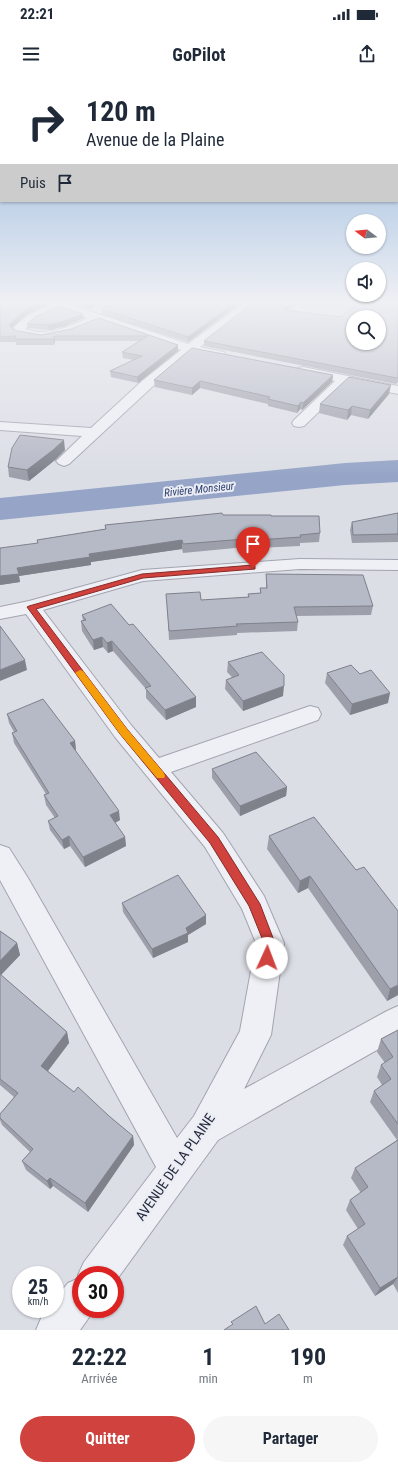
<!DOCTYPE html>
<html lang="fr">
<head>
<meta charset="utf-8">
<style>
  :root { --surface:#fff; --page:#f6f6f7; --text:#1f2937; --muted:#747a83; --accent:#cf423e }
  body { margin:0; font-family:"Roboto Condensed",sans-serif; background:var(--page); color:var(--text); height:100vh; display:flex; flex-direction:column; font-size:15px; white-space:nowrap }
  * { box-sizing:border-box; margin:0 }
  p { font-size:13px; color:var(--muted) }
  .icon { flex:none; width:22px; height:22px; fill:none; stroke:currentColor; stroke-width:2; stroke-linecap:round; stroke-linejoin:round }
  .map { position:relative; height:1250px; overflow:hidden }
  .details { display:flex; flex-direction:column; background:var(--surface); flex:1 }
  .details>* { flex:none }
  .guide { position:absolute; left:0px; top:0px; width:398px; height:122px; box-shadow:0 1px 3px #0004; background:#fff; color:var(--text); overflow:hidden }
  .needle { width:26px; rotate:286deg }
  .tools { position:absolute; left:346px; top:134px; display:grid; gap:8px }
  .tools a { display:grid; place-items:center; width:40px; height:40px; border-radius:50%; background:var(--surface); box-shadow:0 1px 3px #0004; font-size:20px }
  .speed { position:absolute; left:12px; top:1186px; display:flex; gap:8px; font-size:20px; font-weight:700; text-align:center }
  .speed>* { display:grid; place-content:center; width:52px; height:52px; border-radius:50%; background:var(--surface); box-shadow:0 1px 3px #0004; line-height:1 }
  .speed small { font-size:10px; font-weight:400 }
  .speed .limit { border:6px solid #d22; background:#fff; color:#111 }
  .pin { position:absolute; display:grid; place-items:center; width:34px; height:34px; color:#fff; margin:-41px -17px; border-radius:50% 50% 50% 0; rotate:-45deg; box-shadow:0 0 4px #0007 }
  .pin .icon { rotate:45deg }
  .me { position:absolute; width:44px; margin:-22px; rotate:2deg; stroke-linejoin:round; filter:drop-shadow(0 0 3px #0008) }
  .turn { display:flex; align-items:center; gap:14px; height:84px; padding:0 20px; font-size:18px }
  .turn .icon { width:52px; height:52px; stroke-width:2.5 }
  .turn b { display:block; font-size:28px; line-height:34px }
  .then { display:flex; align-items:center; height:38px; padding:0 20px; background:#0003; gap:8px; font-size:15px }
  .eta { display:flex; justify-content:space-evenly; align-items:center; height:68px; text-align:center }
  .eta b { font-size:24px; font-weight:700; line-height:28px }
  .action { display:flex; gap:8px; margin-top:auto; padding:8px 20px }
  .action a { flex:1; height:46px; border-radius:24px; background:var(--accent); color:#fff; font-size:16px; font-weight:700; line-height:46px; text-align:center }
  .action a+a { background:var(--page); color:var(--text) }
  .status { display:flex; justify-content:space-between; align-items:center; height:28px; padding:0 20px; background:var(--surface); direction:ltr }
  .status svg { height:11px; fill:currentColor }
  header { display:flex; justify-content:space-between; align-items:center; height:52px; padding:0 20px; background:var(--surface); font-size:18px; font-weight:700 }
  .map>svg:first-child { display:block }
</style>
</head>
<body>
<div class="status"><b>22:21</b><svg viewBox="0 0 49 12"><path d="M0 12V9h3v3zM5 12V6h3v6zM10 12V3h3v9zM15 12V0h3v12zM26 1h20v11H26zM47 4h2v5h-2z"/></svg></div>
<header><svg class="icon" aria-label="menu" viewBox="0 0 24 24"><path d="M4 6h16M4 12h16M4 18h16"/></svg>GoPilot<svg class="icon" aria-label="share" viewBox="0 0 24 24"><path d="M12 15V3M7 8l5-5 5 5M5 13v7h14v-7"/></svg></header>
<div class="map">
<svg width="398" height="1250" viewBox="0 0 398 1250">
  <rect width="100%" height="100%" fill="#dcdee6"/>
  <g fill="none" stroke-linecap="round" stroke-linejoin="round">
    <path fill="#96a5c7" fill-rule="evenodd" d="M 398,380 L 398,402 L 345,405 L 0,440 L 0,418 L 345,383 Z"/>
    <g stroke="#a2a4b0" stroke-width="2">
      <path id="minor" d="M 43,221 L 60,221 L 188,264 L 247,221 L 259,221 L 200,267 L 224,272 L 226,275 L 224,278 L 220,279 L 192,273 L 152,307 L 69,384 L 64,386 L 59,384 L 56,381 L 82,356 L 0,350 L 0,342 L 91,348 L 142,301 L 181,270 L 99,242 C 76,253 48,264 22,256 C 18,255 14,254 11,250 L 13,248 L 27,236 L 49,225 ZM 59,229 L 88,238 C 69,247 46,257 25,249 L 35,240 Z
        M 303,287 L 398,306 L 398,314 L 348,304 L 304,346 L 299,347 L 294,346 L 292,343 L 294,340 L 335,301 L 298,294 L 297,291 L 298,288 Z
        M 300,479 L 398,480 L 398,490 L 300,489 L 143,501 L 43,530 L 131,645 L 159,678 L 310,626 L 318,628 L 321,634 L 318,640 L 171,692 L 223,753 L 264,816 L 284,863 L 271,955 L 244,1009 L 387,931 L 398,926 L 398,958 L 218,1060 L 115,1202 L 115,1195 L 81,1195 L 81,1229 L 95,1229 L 80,1250 L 36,1250 L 42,1236 L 48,1229 L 55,1229 L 55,1219 L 68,1203 L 79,1198 L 78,1195 L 84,1182 L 156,1087 L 0,800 L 0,765 L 9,768 L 28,798 L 177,1058 L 194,1036 L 240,951 L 256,863 L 242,829 L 205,767 L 115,657 L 26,534 L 0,539 L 0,527 L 29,521 L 142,490 Z"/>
    </g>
    <use href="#minor" fill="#eff0f5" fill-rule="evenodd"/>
  </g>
  <path fill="#9d9faa" d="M 0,221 L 46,221 L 46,225 L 26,235 L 12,248 L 18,251 L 41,255 L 71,249 L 99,238 L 178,265 L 178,271 L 138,303 L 111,297 L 110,291 L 134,280 L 123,278 L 122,272 L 139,261 L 55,261 L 54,265 L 16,265 L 16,262 L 0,262 Z
    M 65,221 L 103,221 L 89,229 Z
    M 113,221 L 244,221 L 188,262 L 102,235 L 102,229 Z
    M 398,221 L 398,302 L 396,304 L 204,266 L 204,261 L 289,231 L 341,237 Z
    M 84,238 L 65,246 L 49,250 L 28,248 L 27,244 Z
    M 333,295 L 332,302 L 302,330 L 300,329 L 297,333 L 268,326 L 268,324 L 200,308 L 192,315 L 155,307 L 154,300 Z
    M 389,314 L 368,339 L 351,335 L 347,340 L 319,333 L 320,324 Z
    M 65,370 L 55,380 L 29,401 L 9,397 L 8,387 Z
    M 398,433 L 398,462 L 352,463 L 350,450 L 352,442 Z
    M 223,435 L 271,436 L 320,453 L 319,462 L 300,463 L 300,466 L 257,468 L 257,466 L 183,473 L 182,469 L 91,482 L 91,485 L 19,496 L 20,502 L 0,505 L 38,463 L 37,460 L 105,449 L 105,445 Z
    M 266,494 L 373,526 L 371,535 L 296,536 L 298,542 L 297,551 L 237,553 L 237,555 L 169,560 L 167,523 L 201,520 L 248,517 L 248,514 L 260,513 L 260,508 L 266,508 Z
    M 82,535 L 129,545 L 196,617 L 196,627 L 166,640 L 146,618 L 146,609 L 113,571 L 108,573 L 103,567 L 94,570 L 82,551 L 81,541 L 83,541 Z
    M 228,582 L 283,616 L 243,631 L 225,609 L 226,600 L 232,597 L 227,592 Z
    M 327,593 L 388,623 L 350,635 L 325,603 Z
    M 7,634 L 75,661 L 76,671 L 75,671 L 120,740 L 115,743 L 125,757 L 126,766 L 85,787 L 70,766 L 64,769 L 50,750 L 48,741 L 55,738 L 46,725 L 44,715 L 46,714 L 14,663 L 12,653 L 14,652 L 9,643 Z
    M 212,689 L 287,707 L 286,716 L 240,736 L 212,698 Z
    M 269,756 L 356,790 L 398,915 L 387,921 L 308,808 L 298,813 L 267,769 Z
    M 122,823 L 206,835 L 206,844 L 188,855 L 188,862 L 153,878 L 123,832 Z
    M 0,851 L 17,863 L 20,875 L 1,895 L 67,952 L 69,963 L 48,991 L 74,1012 L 109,1036 L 133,1056 L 134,1065 L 88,1132 L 53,1106 L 50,1109 L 26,1090 L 22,1081 L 30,1072 L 2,1045 L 0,1040 L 0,1034 L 14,1017 L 0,1005 Z
    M 398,950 L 398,1213 L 393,1204 L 375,1216 L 343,1165 L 347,1156 L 358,1149 L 346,1130 L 350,1120 L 361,1113 L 351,1098 L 355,1088 L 397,1060 L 370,1022 L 374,1011 L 382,1005 L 377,997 L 381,985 L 385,983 L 377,972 L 381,959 Z"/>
  <path fill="#7f828b" d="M 42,221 L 46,221 L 46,225 L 26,235 L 10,250 L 9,245 L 25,230 Z
    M 93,221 L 103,221 L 89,229 L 88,224 Z
    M 237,221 L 244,221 L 188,262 L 188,257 Z
    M 294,221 L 300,221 L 283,235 L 284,230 Z
    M 83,234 L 84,238 L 65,246 L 49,250 L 48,245 Z
    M 55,256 L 55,261 L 54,265 L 53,259 Z
    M 178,265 L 178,271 L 138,303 L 137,297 Z
    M 333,295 L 332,302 L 302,330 L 303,323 Z
    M 200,301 L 200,308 L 192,315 L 192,308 Z
    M 391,305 L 389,314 L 368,339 L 370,330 Z
    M 301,322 L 300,329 L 297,333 L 298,326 Z
    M 352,326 L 351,335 L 347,340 L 348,330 Z
    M 64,360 L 65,370 L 55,380 L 29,401 L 27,390 Z
    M 182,460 L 182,469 L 91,482 L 91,485 L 19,496 L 20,502 L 0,505 L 0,496 L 17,488 L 89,474 Z
    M 102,557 L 103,567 L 94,570 L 93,560 Z
    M 112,561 L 113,571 L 108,573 L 107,563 Z
    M 25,580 L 27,590 L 0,601 L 0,590 Z
    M 284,606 L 283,616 L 243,631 L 243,621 Z
    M 390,613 L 388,623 L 350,635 L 352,624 Z
    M 196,617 L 196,627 L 166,640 L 165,630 Z
    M 75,661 L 76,671 L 71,673 L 70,663 Z
    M 287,707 L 286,716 L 240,736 L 240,726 Z
    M 119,731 L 120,740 L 111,745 L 110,735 Z
    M 69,756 L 70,766 L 64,769 L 62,760 Z
    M 125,757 L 126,766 L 85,787 L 83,777 Z
    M 310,796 L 308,808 L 298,813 L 300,801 Z
    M 206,835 L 206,844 L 188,855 L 188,862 L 153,878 L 152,869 Z
    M 17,863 L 20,875 L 0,896 L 0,881 Z
    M 398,905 L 398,915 L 387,921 L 390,909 Z
    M 67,952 L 69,963 L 44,996 L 41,986 Z
    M 133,1056 L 134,1065 L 88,1132 L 85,1123 Z
    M 50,1098 L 53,1106 L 50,1109 L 47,1101 Z
    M 398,1197 L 393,1204 L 375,1216 L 380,1208 Z"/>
  <path fill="#b6b9c6" stroke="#7f828b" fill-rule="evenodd" d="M 0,221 L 42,221 L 25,230 L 9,245 L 12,248 L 18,251 L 41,255 L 71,249 L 99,238 L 178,265 L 137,297 L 110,291 L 142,276 L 122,272 L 148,256 L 55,256 L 53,259 L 15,259 L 16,256 L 0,257 Z
    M 80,221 L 93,221 L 88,224 Z
    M 113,221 L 237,221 L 188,257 L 102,229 Z
    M 255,221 L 294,221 L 284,230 L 341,237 L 359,221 L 398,221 L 398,298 L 397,298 L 204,261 ZM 353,237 L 379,237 L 379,263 L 353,263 Z
    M 59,226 L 83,234 L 64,241 L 48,245 L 27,244 L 35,237 Z
    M 192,268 L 333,295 L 303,323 L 301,322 L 298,326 L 268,319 L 270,317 L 200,301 L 192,308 L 154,300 Z
    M 349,297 L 391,305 L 370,330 L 352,326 L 348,330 L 320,324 Z
    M 20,355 L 64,360 L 53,370 L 27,390 L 8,387 L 12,368 Z
    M 222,433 L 223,435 L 271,435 L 271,436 L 319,436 L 320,453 L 300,455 L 301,457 L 257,460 L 257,458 L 183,464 L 182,460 L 89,474 L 90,477 L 17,488 L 19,494 L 0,496 L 0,468 L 38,463 L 37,460 L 106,449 L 105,445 Z
    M 398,433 L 398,454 L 353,455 L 352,442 Z
    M 266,494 L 363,495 L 373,526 L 294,527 L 298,542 L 236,544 L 238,546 L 169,551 L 166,514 L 200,512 L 201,520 L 249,517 L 248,514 L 261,513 L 260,508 L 267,508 Z
    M 111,524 L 129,545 L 133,544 L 196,617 L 165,630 L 145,608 L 151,606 L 112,561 L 107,563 L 102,557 L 93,560 L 81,541 L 86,540 L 82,535 Z
    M 0,546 L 25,580 L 0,590 Z
    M 262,572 L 284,595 L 284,606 L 243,621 L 226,600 L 239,595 L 228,582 Z
    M 351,585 L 360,594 L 371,590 L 390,613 L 352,624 L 327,593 Z
    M 43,619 L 75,661 L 70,663 L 119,731 L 110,735 L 125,757 L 83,777 L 69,756 L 62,760 L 48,741 L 58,736 L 44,715 L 49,713 L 12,653 L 17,651 L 7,634 Z
    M 256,672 L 287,707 L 240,726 L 212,689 Z
    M 314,737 L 356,790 L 364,787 L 398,831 L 398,905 L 390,909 L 310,796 L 300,801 L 269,756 Z
    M 178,795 L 206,835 L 186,848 L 188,853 L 152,869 L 122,823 Z
    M 0,851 L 17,863 L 0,881 Z
    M 0,894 L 67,952 L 41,986 L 74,1012 L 78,1007 L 109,1036 L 133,1056 L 85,1123 L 50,1098 L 47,1101 L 22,1081 L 33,1069 L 0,1038 L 0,1034 L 18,1013 L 0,999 Z
    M 398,950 L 398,1044 L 374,1011 L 391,999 L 381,985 L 393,977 L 381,959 Z
    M 398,1060 L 398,1197 L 380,1208 L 347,1156 L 365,1144 L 350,1120 L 368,1107 L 355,1088 Z
    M 256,1226 L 265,1244 L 279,1234 L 289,1250 L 224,1250 L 233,1244 L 231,1242 Z"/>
  <linearGradient id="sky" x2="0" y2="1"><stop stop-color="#87aedb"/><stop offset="0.56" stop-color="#eff0f4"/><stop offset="1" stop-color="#eff0f4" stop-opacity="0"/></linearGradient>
  <rect width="398" height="396" fill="url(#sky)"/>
  <path fill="#cf423e" stroke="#872b28" d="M 253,485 L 255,486 L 255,489 L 143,498 L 36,529 L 127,649 L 218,757 L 260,824 L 275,863 L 271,882 L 267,883 L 263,882 L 261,878 L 264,863 L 249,826 L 210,763 L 120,654 L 27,527 L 29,526 L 142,494 Z"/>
  <path fill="#f59e0b" d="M 80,590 L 83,591 L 127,649 L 164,693 L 165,696 L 164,698 L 157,698 L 120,654 L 77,595 L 75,593 Z"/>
  <g text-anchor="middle" stroke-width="4" stroke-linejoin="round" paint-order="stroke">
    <g font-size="11" font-style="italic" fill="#304171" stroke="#ebedf4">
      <text transform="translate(199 409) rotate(-6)" y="4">Rivière Monsieur</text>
    </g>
    <g font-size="14" fill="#262a3d" stroke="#ebedf4">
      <text transform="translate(175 1087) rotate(-55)" y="5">AVENUE DE LA PLAINE</text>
    </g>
  </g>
</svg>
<div class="tools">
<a><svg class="needle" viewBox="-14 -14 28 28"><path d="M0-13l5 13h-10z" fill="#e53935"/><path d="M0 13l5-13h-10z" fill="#747a83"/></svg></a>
<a><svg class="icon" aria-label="sound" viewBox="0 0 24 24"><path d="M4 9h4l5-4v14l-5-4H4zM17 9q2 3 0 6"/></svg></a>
<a><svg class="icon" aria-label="search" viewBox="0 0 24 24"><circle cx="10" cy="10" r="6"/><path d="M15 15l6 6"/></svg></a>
</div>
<div class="speed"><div>25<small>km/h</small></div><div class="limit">30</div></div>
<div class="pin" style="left:253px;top:488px;background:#d93025"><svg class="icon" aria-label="arrive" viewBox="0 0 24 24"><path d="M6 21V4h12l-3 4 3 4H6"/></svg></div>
<svg class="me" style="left:267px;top:878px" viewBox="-20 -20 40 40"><circle r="19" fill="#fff"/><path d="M0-13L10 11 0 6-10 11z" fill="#cf423e"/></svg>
<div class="guide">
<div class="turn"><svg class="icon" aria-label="right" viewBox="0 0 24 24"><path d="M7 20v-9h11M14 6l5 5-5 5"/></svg><div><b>120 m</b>Avenue de la Plaine</div></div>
<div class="then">Puis<svg class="icon" aria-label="arrive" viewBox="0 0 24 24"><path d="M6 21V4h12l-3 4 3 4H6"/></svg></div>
</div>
</div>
<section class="details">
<div class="eta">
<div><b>22:22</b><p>Arrivée</p></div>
<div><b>1</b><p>min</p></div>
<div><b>190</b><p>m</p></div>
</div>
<div class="action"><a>Quitter</a><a>Partager</a></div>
</section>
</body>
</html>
